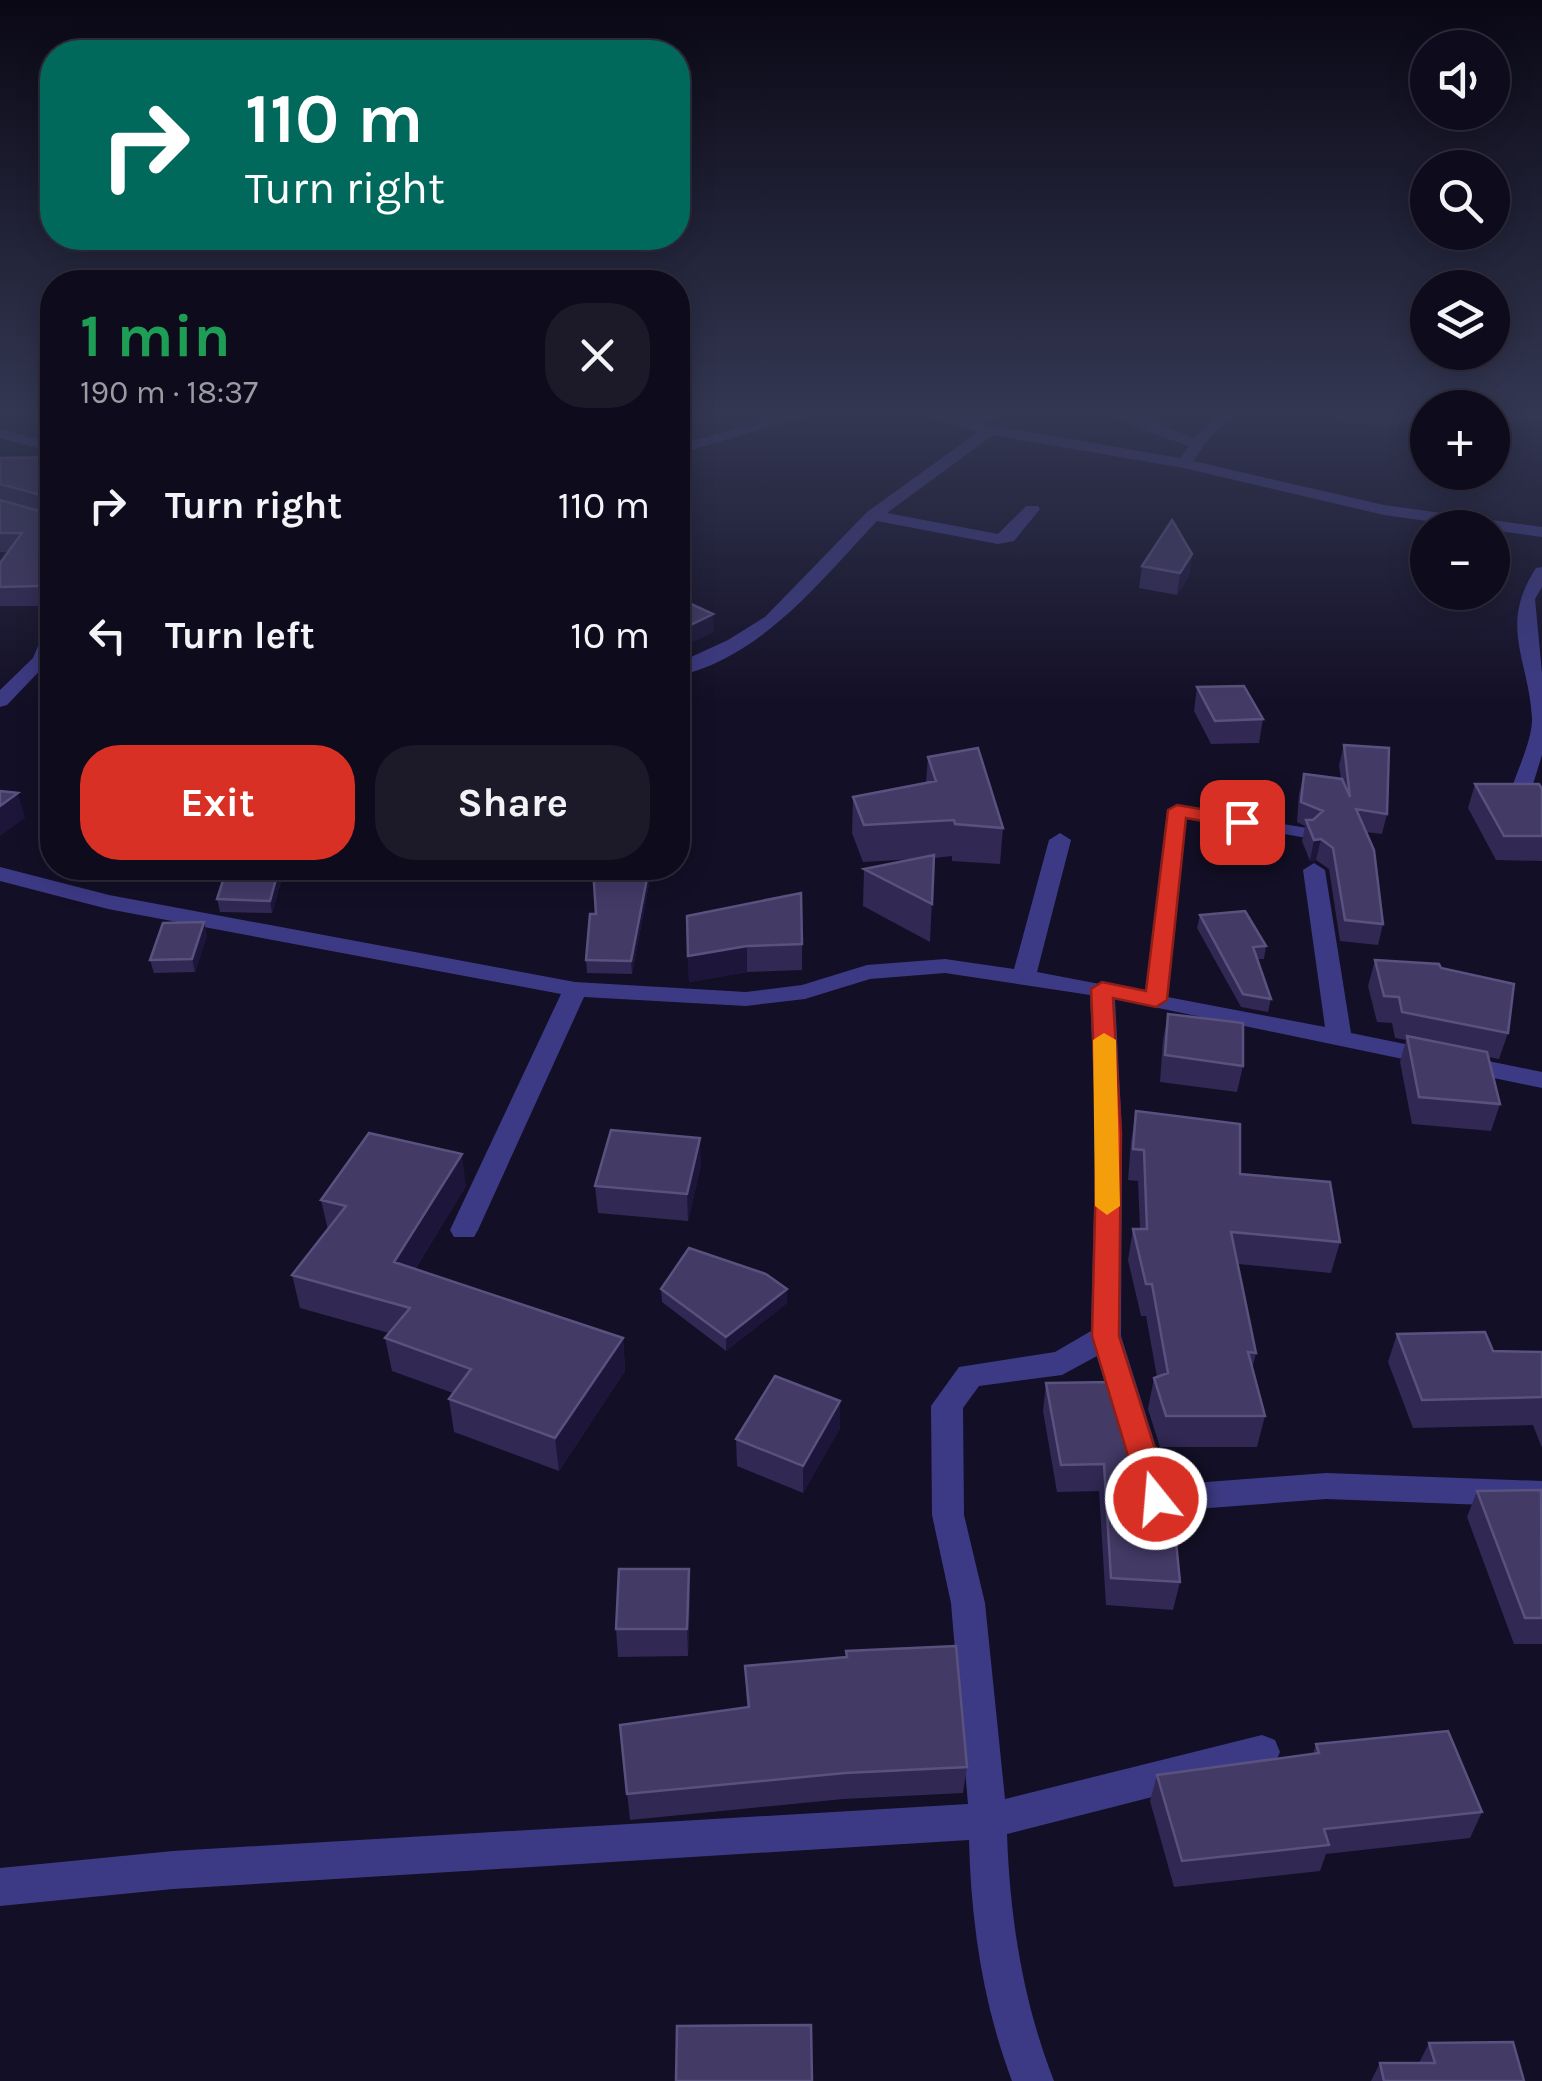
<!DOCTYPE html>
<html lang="en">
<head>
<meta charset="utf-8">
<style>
  :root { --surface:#0e0b1c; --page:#1c1929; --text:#f1f3f6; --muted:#9b9ba3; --line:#2e2b3b; --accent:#d93025 }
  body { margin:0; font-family:Karla,sans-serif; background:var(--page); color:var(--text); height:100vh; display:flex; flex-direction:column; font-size:38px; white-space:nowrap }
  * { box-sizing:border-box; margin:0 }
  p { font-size:32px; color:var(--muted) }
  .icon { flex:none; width:55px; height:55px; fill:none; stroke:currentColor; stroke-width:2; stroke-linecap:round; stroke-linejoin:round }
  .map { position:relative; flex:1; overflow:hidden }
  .details { position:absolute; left:40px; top:270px; width:650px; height:610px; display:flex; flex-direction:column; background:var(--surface); border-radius:40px; box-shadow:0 5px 25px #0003,0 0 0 2px var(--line) }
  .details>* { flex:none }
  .top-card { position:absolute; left:40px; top:40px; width:650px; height:210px; border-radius:40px; box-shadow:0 5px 25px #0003,0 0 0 2px var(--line); background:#00695c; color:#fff; overflow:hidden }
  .tools { position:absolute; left:1410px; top:30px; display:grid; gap:20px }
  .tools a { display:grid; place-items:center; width:100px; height:100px; border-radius:50%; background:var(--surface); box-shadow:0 5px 25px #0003,0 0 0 2px var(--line); font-size:50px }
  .pin { position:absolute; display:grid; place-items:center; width:85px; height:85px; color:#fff; margin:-42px; border-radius:20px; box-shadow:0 5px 15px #0006 }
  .me { position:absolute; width:110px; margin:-55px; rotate:343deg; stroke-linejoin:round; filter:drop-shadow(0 0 8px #0008) }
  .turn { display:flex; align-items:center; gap:35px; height:210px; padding:0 40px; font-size:45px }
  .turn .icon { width:130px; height:130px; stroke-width:2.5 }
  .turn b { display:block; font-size:70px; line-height:85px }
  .round { display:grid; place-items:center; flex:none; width:105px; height:105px; border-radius:40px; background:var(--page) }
  .overview { display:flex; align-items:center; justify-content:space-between; height:170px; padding:0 40px }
  h1 { font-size:60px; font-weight:700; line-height:75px; color:#1e9e55 }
  .cta { display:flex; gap:20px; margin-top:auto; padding:20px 40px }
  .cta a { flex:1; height:115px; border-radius:40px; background:var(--accent); color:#fff; font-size:40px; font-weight:700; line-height:115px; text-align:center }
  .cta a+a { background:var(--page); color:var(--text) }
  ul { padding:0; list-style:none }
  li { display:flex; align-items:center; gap:30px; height:130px; padding:0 40px }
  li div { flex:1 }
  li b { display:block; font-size:38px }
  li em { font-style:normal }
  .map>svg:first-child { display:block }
</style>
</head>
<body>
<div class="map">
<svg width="1542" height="2081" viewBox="0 0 1542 2081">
  <rect width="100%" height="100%" fill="#130f26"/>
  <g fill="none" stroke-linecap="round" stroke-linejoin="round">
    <path fill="#3d3a85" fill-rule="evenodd" d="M 1177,806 L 1307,828 L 1315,833 L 1307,838 L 1184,816 L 1165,1000 L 1156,1005 L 1147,1000 L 1170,810 Z"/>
    <path fill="#3d3a85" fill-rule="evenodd" d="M 797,412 L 820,412 L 678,454 L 678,445 Z
      M 911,412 C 927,412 957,421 967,420 C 981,418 991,412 1006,412 L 982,424 L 1180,458 L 1189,446 L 1132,426 L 1112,412 L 1129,412 L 1194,438 L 1222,412 L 1238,412 L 1209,438 L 1193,461 L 1384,505 L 1542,527 L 1542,537 L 1384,515 L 1184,468 L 993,435 L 887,513 L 998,534 L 1026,506 L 1038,506 L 1040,509 L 1014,541 L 998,544 L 877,521 C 820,581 763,656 678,676 L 678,663 L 728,640 L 765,617 L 867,512 L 978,432 Z
      M 1505,412 L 1542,413 L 1542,421 L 1507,415 Z
      M 0,429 L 52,443 L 52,452 L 0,438 Z
      M 1542,567 L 1542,587 L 1535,599 L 1542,673 L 1542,755 L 1530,794 L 1520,800 L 1510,794 C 1516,772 1532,742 1532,719 C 1529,659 1498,626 1536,568 Z
      M 52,629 L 50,660 L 7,705 L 0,707 L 0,690 L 33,658 L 43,634 Z
      M 1060,833 L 1071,840 L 1037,972 L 1325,1027 L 1303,870 L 1314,863 L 1325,870 L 1351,1033 L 1542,1072 L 1542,1088 L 1115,999 L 1122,1133 L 1121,1336 L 1168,1485 L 1326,1473 L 1542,1481 L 1542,1507 L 1326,1499 L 1156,1512 L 1144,1508 L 1140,1499 L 1097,1356 L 1062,1375 L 979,1386 L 963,1408 L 964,1515 L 985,1603 L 1005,1799 L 1262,1735 L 1275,1740 L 1280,1752 L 1275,1764 L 1262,1769 L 1007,1834 C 1010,1919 1023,2002 1054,2081 L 1012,2081 C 983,2004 971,1923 969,1840 L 173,1889 L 0,1906 L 0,1868 L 173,1851 L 968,1804 L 951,1603 L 932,1515 L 931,1406 L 959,1367 L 1055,1352 L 1091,1331 L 1096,1133 L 1090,995 L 945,973 L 870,979 L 805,999 L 746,1006 L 584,997 L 478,1230 L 474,1237 L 454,1237 L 450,1230 L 561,994 L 108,909 L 0,881 L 0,867 L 109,895 L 575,982 L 746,992 L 802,985 L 867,965 L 945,959 L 1014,969 L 1049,840 Z"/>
  </g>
  <path fill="#312854" d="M 1335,412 L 1400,412 L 1397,427 L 1334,421 Z
    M 52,457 L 43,606 L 0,606 L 0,563 L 8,552 L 0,552 L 0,458 Z
    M 1192,554 L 1189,576 L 1177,595 L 1139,588 L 1142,566 Z
    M 1197,687 L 1263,719 L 1259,743 L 1211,744 L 1194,711 Z
    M 1344,745 L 1387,814 L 1382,834 L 1366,832 L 1383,924 L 1378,945 L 1340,941 L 1329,869 L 1316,860 L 1310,861 L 1302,841 L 1305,826 L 1297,822 L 1299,794 L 1304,774 L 1341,779 L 1339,765 Z
    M 928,757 L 1003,828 L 1000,864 L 952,861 L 952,856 L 934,858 L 930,942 L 863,906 L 864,869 L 916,859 L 863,862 L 852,833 L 853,797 L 926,782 Z
    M 1475,784 L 1542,789 L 1542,861 L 1496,860 L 1468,808 Z
    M 652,868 L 632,974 L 587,973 L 586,960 L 596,914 Z
    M 284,871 L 272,913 L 220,912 L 217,899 Z
    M 1200,915 L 1266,946 L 1264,959 L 1257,959 L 1271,999 L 1268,1012 L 1241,1007 L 1197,928 Z
    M 687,916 L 802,944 L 802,970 L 747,972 L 689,982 Z
    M 207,935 L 195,972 L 154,973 L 150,960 Z
    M 1375,960 L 1441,968 L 1508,1033 L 1499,1059 L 1488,1057 L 1500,1104 L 1491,1131 L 1412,1124 L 1400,1062 L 1406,1040 L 1395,1038 L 1392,1023 L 1377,1022 L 1368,986 Z
    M 1168,1014 L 1243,1066 L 1237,1092 L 1160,1082 L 1163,1040 Z
    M 1136,1111 L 1240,1174 L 1340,1242 L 1331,1273 L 1238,1264 L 1256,1353 L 1252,1370 L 1265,1416 L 1257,1447 L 1160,1447 L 1148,1409 L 1154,1378 L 1157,1377 L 1146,1316 L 1141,1316 L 1128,1260 L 1133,1229 L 1140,1229 L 1138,1181 L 1128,1180 L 1131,1142 Z
    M 701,1165 L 688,1221 L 598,1213 L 595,1186 Z
    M 466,1186 L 415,1269 L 623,1338 L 625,1371 L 559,1471 L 454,1432 L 449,1399 L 453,1393 L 392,1371 L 385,1338 L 389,1333 L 300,1308 L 292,1275 L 328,1230 L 321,1200 Z
    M 661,1289 L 787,1303 L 726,1351 L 662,1302 Z
    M 1397,1334 L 1493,1351 L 1542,1352 L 1542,1448 L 1533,1425 L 1413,1428 L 1388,1362 Z
    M 1046,1383 L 1125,1419 L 1123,1432 L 1138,1498 L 1180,1582 L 1173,1610 L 1106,1605 L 1099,1491 L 1057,1492 L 1043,1411 Z
    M 840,1401 L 840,1428 L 803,1493 L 737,1466 L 736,1439 Z
    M 1477,1491 L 1542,1492 L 1542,1644 L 1514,1644 L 1467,1517 Z
    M 690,1596 L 688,1656 L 618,1657 L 616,1629 Z
    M 846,1651 L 967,1767 L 963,1793 L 844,1799 L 630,1820 L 620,1725 L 747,1707 L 745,1666 L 846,1657 Z
    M 1316,1744 L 1482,1812 L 1470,1838 L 1326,1854 L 1320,1871 L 1174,1887 L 1150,1801 L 1157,1775 L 1313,1754 Z
    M 1429,2043 L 1524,2081 L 1371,2081 L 1380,2063 L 1419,2063 Z"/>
  <path fill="#1d163a" d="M 1192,554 L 1189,576 L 1177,595 L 1180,573 Z
    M 52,555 L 52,585 L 43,606 L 38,586 Z
    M 713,614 L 714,632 L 678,649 L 678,631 Z
    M 18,793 L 25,818 L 0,836 L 0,806 Z
    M 1321,839 L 1316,860 L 1310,861 L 1314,840 Z
    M 279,868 L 283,868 L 284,871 L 272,913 L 270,901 Z
    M 649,868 L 652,868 L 632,974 L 631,961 Z
    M 204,922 L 207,935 L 195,972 L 192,959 Z
    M 747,946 L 747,972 L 689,982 L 688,956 Z
    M 700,1138 L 701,1165 L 688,1221 L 687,1194 Z
    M 462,1154 L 466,1186 L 399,1294 L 394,1262 Z
    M 787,1289 L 787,1303 L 726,1351 L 726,1337 Z
    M 623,1338 L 625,1371 L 559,1471 L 555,1438 Z
    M 840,1401 L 840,1428 L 803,1493 L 803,1466 Z
    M 689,1569 L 690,1596 L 688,1656 L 687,1629 Z"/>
  <path fill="#433a66" stroke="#5a527e" stroke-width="2.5" d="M 52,457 L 52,555 L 38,586 L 0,587 L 0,563 L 22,533 L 0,533 L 0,500 L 50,514 L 48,497 L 0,484 L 0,458 Z
    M 1172,520 L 1192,554 L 1180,573 L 1142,566 Z
    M 678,598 L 713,614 L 678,631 Z
    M 1244,686 L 1263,719 L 1215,721 L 1197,687 Z
    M 1344,745 L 1389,748 L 1387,814 L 1356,809 L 1374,850 L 1383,924 L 1345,920 L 1333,848 L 1321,839 L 1314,840 L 1306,820 L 1313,820 L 1323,811 L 1301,802 L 1304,774 L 1342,779 L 1350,797 Z
    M 978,748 L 1003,828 L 955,824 L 954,820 L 864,825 L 853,797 L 936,781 L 928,757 Z
    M 1475,784 L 1539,784 L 1542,789 L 1542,836 L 1504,836 Z
    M 0,791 L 18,793 L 0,806 Z
    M 934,855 L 932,904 L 864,869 Z
    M 227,868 L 279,868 L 270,901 L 217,899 Z
    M 593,868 L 649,868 L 631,961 L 586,960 L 590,914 L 596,914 Z
    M 801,893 L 802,944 L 747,946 L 688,956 L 687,916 Z
    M 1245,911 L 1266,946 L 1253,947 L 1271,999 L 1243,994 L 1200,915 Z
    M 204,922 L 192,959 L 150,960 L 163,923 Z
    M 1375,960 L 1439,964 L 1441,968 L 1514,984 L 1508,1033 L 1402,1012 L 1399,997 L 1384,996 Z
    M 1168,1014 L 1243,1023 L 1243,1066 L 1165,1055 Z
    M 1407,1036 L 1487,1052 L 1500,1104 L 1419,1097 Z
    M 1136,1111 L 1240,1124 L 1240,1174 L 1330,1182 L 1340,1242 L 1231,1232 L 1256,1353 L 1248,1352 L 1265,1416 L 1166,1416 L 1154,1378 L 1168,1373 L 1152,1284 L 1146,1284 L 1133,1229 L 1147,1229 L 1144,1150 L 1133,1149 Z
    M 611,1130 L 700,1138 L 687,1194 L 595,1186 Z
    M 369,1133 L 462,1154 L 394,1262 L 623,1338 L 555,1438 L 449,1399 L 471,1369 L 385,1338 L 410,1308 L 292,1275 L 346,1206 L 321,1200 Z
    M 689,1248 L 766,1274 L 787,1289 L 726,1337 L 661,1289 Z
    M 1485,1332 L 1493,1351 L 1542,1352 L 1542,1397 L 1422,1400 L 1397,1334 Z
    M 775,1376 L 840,1401 L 803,1466 L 736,1439 Z
    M 1114,1382 L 1125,1419 L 1120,1419 L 1138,1498 L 1172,1501 L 1180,1582 L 1111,1578 L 1104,1464 L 1061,1465 L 1046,1383 Z
    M 1541,1490 L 1542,1618 L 1525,1618 L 1477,1491 Z
    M 619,1569 L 689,1569 L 687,1629 L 616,1629 Z
    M 956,1646 L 967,1767 L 845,1773 L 627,1794 L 620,1725 L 749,1707 L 745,1666 L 847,1657 L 846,1651 Z
    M 1448,1731 L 1482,1812 L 1324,1829 L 1329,1845 L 1182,1861 L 1157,1775 L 1319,1753 L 1316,1744 Z
    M 811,2025 L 812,2081 L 676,2081 L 677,2026 Z
    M 1513,2042 L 1524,2081 L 1384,2081 L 1380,2063 L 1435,2063 L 1429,2043 Z"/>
  <linearGradient id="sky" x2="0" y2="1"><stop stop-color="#0a0815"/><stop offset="0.59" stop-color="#333752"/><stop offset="1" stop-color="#333752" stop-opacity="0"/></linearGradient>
  <rect width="1542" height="703" fill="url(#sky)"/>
  <path fill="#d93025" stroke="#8d1f18" stroke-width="2.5" d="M 1177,805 L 1242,816 L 1252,822 L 1242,828 L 1186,818 L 1167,1000 L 1156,1007 L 1113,998 L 1121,1133 L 1119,1336 L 1171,1499 L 1166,1508 L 1156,1511 L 1145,1508 L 1141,1499 L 1092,1336 L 1097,1133 L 1091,989 L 1102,982 L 1146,991 L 1168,810 Z"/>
  <path fill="#f59e0b" d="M 1104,1033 L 1116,1040 L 1120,1206 L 1107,1215 L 1095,1206 L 1093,1040 Z"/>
</svg>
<div class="tools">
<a><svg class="icon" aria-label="sound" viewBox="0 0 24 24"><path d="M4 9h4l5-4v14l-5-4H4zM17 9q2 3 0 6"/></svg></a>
<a><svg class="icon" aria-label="search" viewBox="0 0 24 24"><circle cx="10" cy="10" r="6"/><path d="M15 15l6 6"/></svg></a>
<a><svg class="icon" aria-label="layers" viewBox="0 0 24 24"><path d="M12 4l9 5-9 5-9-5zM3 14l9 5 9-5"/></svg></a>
<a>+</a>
<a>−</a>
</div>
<div class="pin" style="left:1242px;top:822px;background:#d93025"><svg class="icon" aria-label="arrive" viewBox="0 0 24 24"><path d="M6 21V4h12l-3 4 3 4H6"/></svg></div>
<svg class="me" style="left:1156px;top:1499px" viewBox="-20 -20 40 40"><circle r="17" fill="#d93025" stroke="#fff" stroke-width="3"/><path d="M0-11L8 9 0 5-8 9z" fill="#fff"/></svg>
<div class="top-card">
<div class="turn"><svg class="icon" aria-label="right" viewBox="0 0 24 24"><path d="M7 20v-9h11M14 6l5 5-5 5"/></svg><div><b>110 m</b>Turn right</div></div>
</div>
<section class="details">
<div class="overview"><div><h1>1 min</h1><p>190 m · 18:37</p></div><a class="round"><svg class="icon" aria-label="close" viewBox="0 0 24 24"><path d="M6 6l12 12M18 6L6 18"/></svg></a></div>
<ul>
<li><svg class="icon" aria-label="right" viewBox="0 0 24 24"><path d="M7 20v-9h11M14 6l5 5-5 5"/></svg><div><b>Turn right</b></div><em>110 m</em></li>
<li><svg class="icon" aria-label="left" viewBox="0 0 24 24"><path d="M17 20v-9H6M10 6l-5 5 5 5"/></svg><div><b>Turn left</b></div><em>10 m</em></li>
</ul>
<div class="cta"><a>Exit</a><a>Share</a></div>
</section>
</div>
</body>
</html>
